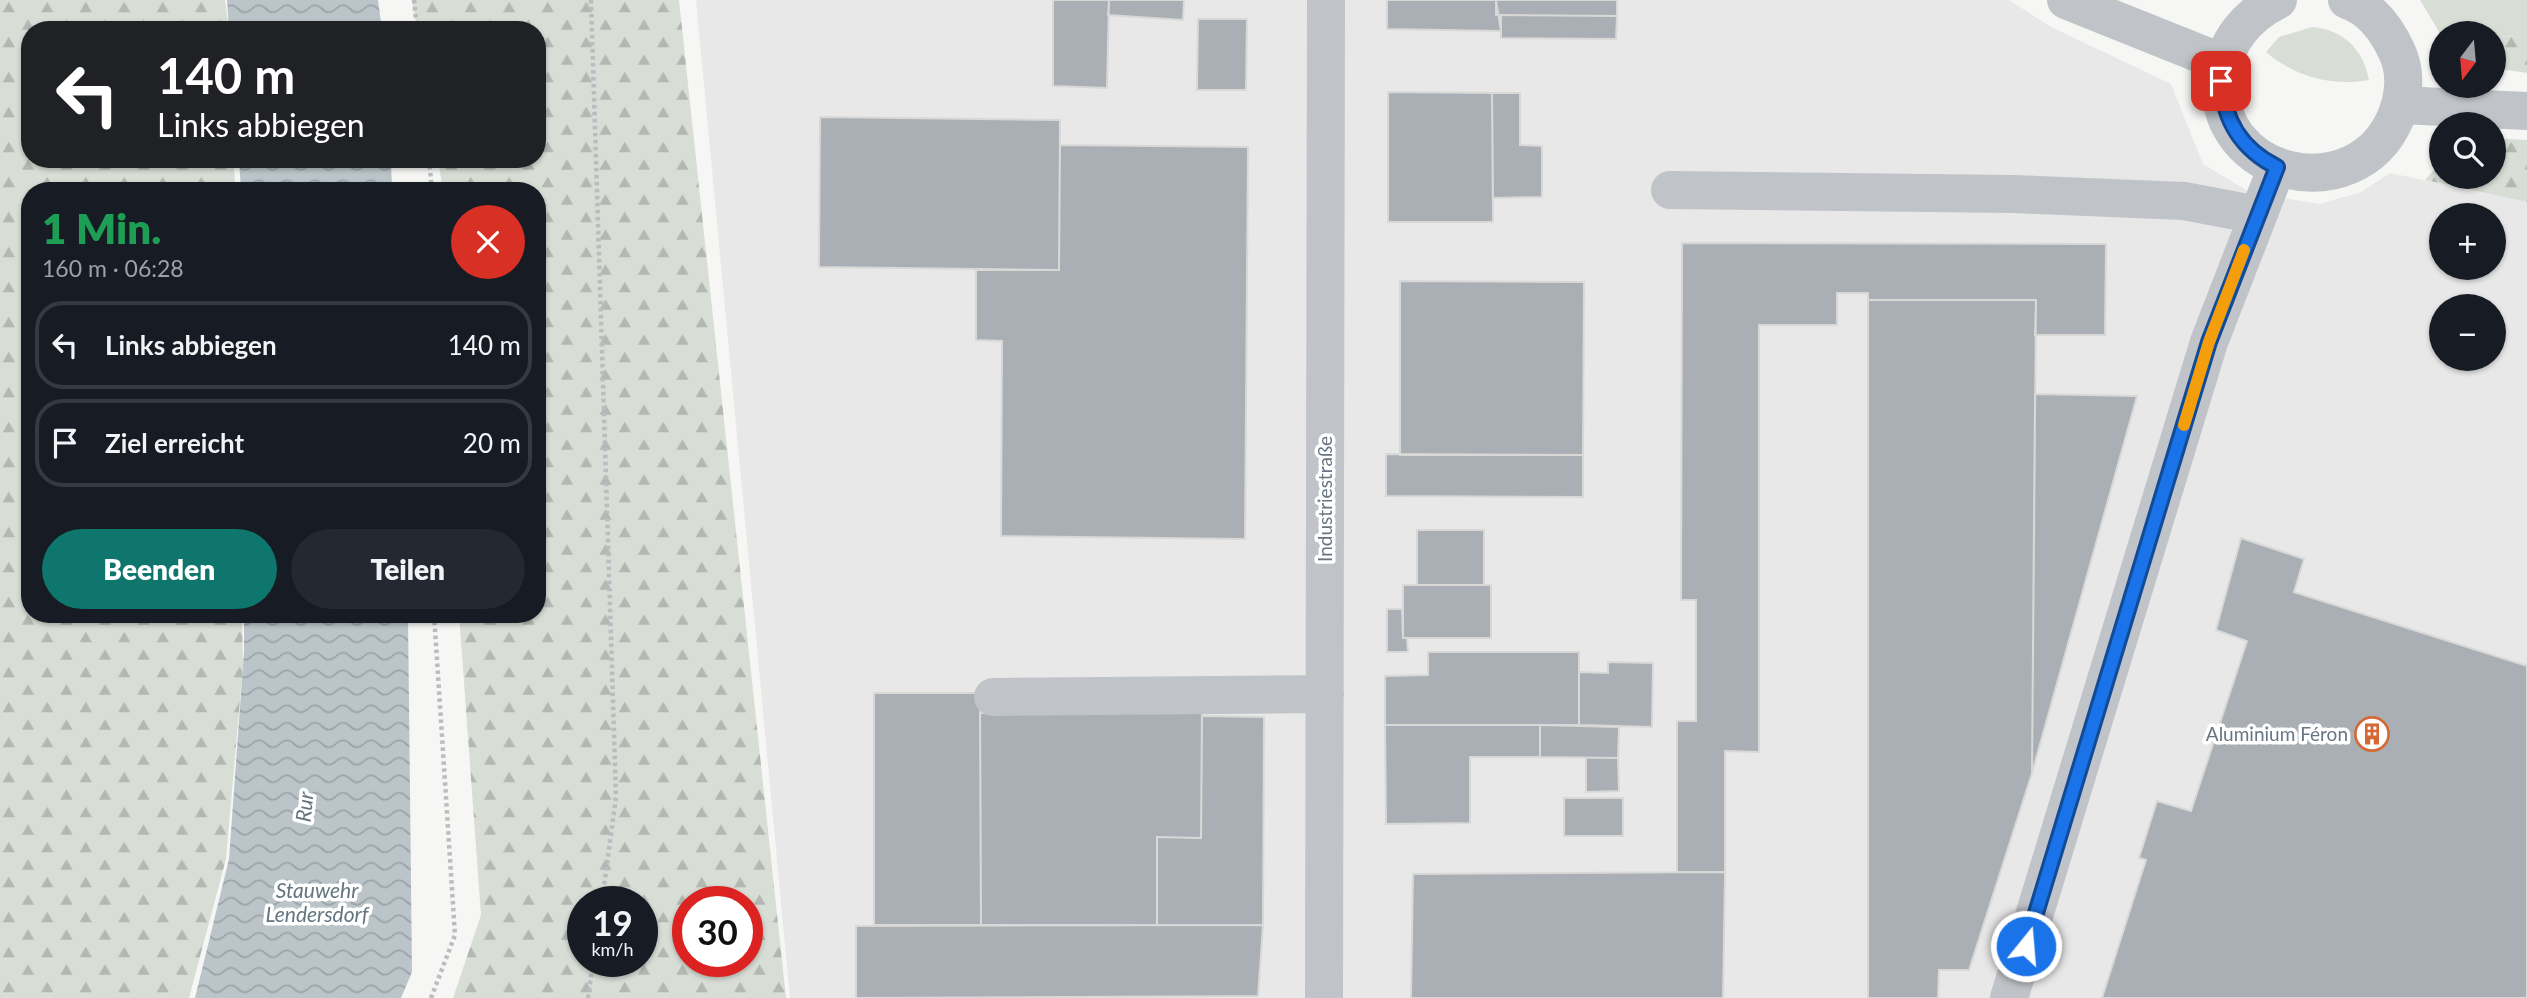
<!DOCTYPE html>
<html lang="de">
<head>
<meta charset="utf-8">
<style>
  :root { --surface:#171b24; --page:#242831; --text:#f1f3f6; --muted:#9ea1a6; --line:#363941; --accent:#0f766e }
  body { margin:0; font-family:Lato,sans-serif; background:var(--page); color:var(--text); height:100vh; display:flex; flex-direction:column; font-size:26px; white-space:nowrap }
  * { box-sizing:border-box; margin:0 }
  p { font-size:23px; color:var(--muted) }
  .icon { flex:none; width:38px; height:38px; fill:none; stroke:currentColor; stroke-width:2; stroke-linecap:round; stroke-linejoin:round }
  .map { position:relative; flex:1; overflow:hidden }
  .sheet { position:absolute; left:21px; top:182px; width:525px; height:441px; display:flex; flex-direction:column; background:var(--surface); border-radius:28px; box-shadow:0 2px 5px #0004 }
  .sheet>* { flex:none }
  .hud { position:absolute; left:21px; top:21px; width:525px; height:147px; border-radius:28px; box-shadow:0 2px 5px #0004; background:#202124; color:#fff; overflow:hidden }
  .needle { width:46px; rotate:196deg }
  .fabs { position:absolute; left:2429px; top:21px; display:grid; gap:14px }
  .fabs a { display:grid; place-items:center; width:77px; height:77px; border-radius:50%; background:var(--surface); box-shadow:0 2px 5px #0004; font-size:35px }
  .speed { position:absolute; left:567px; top:886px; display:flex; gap:14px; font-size:35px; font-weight:700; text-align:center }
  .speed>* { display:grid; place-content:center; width:91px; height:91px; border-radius:50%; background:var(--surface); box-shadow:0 2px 5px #0004; line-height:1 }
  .speed small { font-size:18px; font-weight:400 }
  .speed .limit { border:10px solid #d22; background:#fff; color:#111 }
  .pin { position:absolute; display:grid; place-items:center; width:60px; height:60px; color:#fff; margin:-30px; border-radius:14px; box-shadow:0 4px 10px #0006 }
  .me { position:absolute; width:77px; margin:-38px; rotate:17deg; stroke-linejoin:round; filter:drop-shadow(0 0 5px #0008) }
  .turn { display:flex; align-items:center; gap:24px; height:147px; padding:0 21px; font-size:32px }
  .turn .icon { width:91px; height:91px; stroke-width:2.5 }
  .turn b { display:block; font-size:49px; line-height:60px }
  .round { display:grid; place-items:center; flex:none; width:74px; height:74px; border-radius:37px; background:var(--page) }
  .summary { display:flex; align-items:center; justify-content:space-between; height:119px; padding:0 21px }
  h1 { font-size:42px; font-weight:800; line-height:52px; color:#1e9e55 }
  .cta { display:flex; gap:14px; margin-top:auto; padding:14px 21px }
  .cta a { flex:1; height:80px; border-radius:42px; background:var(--accent); color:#fff; font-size:28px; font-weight:800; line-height:80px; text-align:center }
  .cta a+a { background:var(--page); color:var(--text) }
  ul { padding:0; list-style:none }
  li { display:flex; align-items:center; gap:21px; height:88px; margin:0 14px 10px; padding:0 7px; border:4px solid var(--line); border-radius:28px }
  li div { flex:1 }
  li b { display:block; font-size:26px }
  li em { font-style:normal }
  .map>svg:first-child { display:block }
</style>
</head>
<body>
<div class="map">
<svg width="2527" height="998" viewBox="0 0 2527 998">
  <defs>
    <pattern id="forest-firs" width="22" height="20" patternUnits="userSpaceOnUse" patternTransform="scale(1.75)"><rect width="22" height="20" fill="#d8ddd5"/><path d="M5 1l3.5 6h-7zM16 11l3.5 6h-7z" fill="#b3b8b2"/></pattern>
    <pattern id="water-waves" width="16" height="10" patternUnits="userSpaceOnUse" patternTransform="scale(1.75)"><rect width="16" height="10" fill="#bbc4c9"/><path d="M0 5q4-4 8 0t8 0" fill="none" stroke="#9ca4a9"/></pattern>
  </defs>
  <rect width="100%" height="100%" fill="#f6f7f4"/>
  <path fill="#e7e8e7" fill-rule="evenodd" d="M 696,0 L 2009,0 L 2051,27 L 2171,84 L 2203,164 L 2251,193 L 2320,204 L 2361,192 L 2390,173 L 2527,202 L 2527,998 L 790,998 ZM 2441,215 L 2494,215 L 2494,268 L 2441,268 ZM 2441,306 L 2494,306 L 2494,359 L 2441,359 Z"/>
  <path fill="#d8ddd5" d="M 2420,0 L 2527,0 L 2527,37 L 2494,36 L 2494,33 L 2441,35 Z
    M 2312,27 C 2344,30 2363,49 2369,80 C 2332,87 2294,76 2266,52 L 2279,37 Z"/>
  <path fill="url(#forest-firs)" fill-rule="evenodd" d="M 0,0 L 225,0 L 229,30 L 30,30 L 30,159 L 234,159 L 235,191 L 30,191 L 30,614 L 242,614 L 243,666 L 226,859 L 189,998 L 0,998 Z
    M 412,0 L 679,0 L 786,998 L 453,998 L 481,915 L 459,614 L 537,614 L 537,191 L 443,191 L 438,159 L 537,159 L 537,30 L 417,30 ZM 583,901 L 642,901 L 642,961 L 583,961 ZM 688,901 L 747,901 L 747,961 L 688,961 Z
    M 2494,36 L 2527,37 L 2527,73 L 2494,68 Z
    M 2494,138 L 2527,140 L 2527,202 L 2425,180 L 2441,162 L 2441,177 L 2494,177 Z"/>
  <path fill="url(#water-waves)" d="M 227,0 L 378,0 L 382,30 L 229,30 Z
    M 239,159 L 391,159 L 392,191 L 241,191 Z
    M 244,614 L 408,614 L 412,972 L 401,998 L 195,998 L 229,859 L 244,652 Z"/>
  <path fill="#a9afb5" stroke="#d8d8d6" stroke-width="2" d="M 1053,0 L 1109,0 L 1107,88 L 1053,86 Z
    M 1109,0 L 1184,0 L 1183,20 L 1108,15 Z
    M 1387,0 L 1496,0 L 1501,31 L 1387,29 Z
    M 1496,0 L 1617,0 L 1617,16 L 1496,15 Z
    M 1501,15 L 1617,16 L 1616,39 L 1501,38 Z
    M 1198,19 L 1247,19 L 1246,90 L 1197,90 Z
    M 1388,92 L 1492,93 L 1493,222 L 1388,222 Z
    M 1492,93 L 1520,93 L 1520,145 L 1542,146 L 1542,197 L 1493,198 Z
    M 820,117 L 1060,120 L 1059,270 L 819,267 Z
    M 1060,145 L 1248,147 L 1245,539 L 1001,536 L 1002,341 L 976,340 L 976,270 L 1059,270 Z
    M 1682,243 L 2106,244 L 2105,335 L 2035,335 L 2036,300 L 1868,300 L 1868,293 L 1837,293 L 1837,325 L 1759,325 L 1759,752 L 1725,751 L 1725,872 L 1677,872 L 1677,721 L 1696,721 L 1696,600 L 1681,600 Z
    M 1400,281 L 1584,282 L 1583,455 L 1400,455 Z
    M 1868,300 L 2036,300 L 2032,773 L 1969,970 L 1939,970 L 1938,998 L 1868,998 Z
    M 2035,394 L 2137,396 L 2032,773 Z
    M 1386,454 L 1583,455 L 1583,497 L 1386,496 Z
    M 1417,530 L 1484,530 L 1484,585 L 1417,585 Z
    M 2241,538 L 2304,559 L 2294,592 L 2527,666 L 2527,998 L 2102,998 L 2146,860 L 2139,858 L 2157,801 L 2191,811 L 2247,641 L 2216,630 Z
    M 1403,585 L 1491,585 L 1491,638 L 1403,638 Z
    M 1387,609 L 1402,609 L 1403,638 L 1407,638 L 1408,652 L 1387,652 Z
    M 1428,652 L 1579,652 L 1579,725 L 1385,725 L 1385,676 L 1428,675 Z
    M 1608,662 L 1653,663 L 1652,727 L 1579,725 L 1579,672 L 1608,673 Z
    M 874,693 L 980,693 L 981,925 L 874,925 Z
    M 1202,712 L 1201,838 L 1157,837 L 1157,925 L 981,925 L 980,713 Z
    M 1202,716 L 1264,717 L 1263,925 L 1157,925 L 1157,837 L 1201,838 Z
    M 1385,725 L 1540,725 L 1540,757 L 1470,757 L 1470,823 L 1386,824 Z
    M 1540,725 L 1619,727 L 1618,758 L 1540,757 Z
    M 1586,758 L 1618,758 L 1619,791 L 1586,792 Z
    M 1564,798 L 1623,798 L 1623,836 L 1564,836 Z
    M 1725,872 L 1723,998 L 1411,998 L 1413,874 Z
    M 1263,925 L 1258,996 L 856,998 L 856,926 Z"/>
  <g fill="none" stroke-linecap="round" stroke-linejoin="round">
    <path stroke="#babcbf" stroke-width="4.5" stroke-dasharray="3.5 3.5" stroke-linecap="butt" d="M 414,0 L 417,30
      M 591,0 L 616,797 L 602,901
      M 429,159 L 432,191
      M 431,998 L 455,935 L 434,614
      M 588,998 L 593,961"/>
    <path stroke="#c0c3c7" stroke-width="38" d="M 2066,0 L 2223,63
      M 2278,0 C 2246,16 2225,42 2221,77 C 2212,178 2355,210 2395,119 C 2404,98 2407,73 2397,52 C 2387,30 2371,8 2347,0
      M 2401,105 L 2527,111
      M 1670,190 L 2013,194 L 2184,201 L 2258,215
      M 993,697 L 1325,694
      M 1324,998 L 1326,0
      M 2009,998 L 2209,342 L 2277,167"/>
  </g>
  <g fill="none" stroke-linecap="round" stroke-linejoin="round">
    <g stroke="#114b97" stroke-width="18">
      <path id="route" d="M 2026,946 L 2209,342 L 2277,167 C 2241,149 2224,121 2221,81"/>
    </g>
    <use href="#route" stroke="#1a73e8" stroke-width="12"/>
    <path stroke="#f59e0b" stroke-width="12" d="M 2184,425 L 2209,342 L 2244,250"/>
  </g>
  <defs>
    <g id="building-ring" transform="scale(1.75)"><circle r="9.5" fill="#fff" stroke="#d46936" stroke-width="1.5"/><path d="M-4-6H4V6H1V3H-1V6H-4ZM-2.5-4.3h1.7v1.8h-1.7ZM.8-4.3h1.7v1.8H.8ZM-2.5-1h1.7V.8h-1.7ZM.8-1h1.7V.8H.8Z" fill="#d46936"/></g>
  </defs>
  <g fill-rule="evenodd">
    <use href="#building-ring" x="2372" y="734"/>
  </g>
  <g text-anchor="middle" stroke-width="7" stroke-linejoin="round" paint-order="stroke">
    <g font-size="19" fill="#687582" stroke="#fff">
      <text transform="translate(1325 499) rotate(-90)" y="7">Industriestraße</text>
    </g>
    <g font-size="19" fill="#687582" stroke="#fff" text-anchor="end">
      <text x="2348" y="741">Aluminium Féron</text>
    </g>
    <g font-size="21" font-style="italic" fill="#64757f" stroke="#fff">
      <text transform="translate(305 807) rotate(-84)" y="7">Rur</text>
      <text x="317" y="898">Stauwehr<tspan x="317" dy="24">Lendersdorf</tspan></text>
    </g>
  </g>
</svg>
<div class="fabs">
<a><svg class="needle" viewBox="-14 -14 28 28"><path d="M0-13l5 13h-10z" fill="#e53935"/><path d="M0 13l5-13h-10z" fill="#9ea1a6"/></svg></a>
<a><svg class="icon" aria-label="search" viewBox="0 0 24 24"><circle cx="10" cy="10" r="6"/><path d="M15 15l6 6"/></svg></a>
<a>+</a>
<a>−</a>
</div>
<div class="speed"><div>19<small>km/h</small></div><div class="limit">30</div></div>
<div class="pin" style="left:2221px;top:81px;background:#d93025"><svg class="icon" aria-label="arrive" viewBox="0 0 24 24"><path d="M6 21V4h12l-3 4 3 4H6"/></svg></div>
<svg class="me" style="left:2026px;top:946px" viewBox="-20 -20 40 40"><circle r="17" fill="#1a73e8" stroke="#fff" stroke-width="3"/><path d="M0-11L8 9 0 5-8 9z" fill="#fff"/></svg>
<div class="hud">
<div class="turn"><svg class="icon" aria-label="left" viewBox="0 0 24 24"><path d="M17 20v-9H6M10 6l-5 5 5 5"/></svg><div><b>140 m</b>Links abbiegen</div></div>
</div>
<section class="sheet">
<div class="summary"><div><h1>1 Min.</h1><p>160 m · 06:28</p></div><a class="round" style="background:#d93025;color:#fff"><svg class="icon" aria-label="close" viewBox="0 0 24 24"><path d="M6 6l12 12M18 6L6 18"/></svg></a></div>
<ul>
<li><svg class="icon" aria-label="left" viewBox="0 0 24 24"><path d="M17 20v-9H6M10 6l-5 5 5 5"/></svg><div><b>Links abbiegen</b></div><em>140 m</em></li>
<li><svg class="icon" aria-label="arrive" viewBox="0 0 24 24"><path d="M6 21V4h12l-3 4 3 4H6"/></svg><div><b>Ziel erreicht</b></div><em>20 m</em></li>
</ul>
<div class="cta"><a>Beenden</a><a>Teilen</a></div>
</section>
</div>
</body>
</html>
